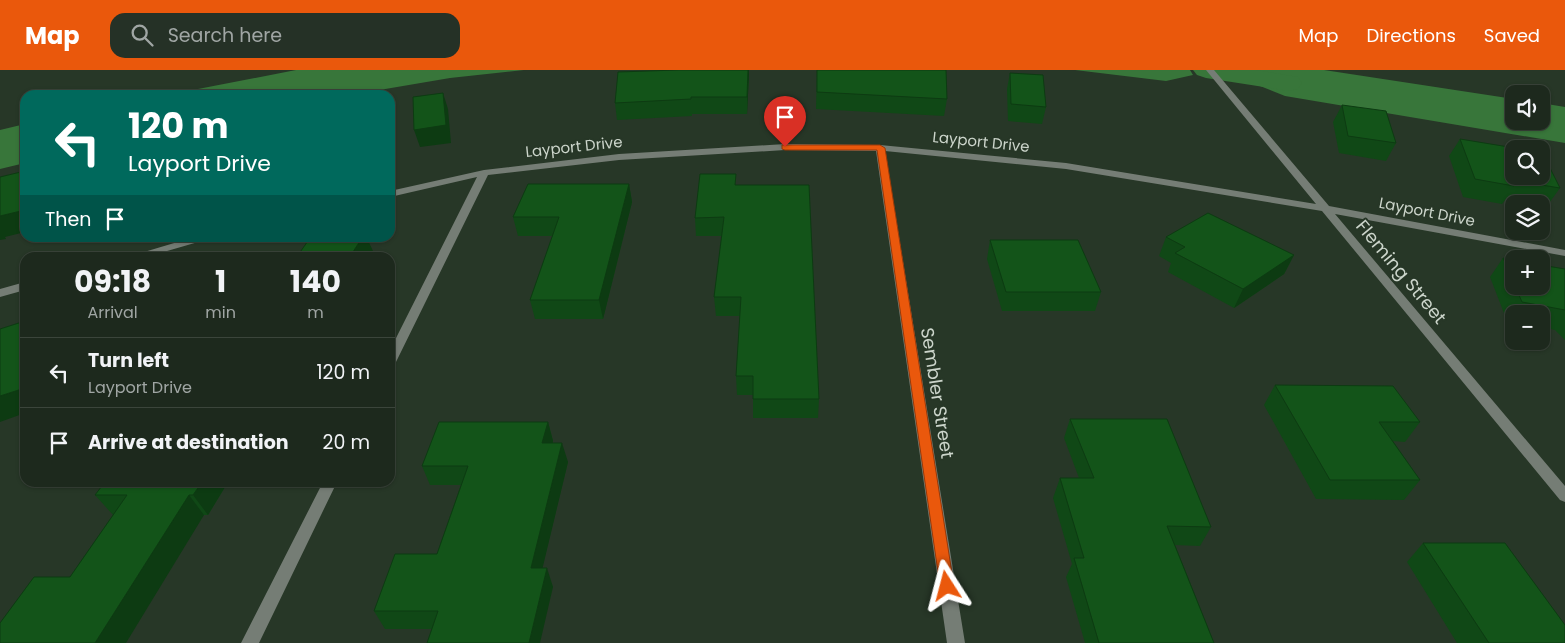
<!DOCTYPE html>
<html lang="en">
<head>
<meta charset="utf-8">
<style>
  :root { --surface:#1d291d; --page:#253126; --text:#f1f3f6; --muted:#a0a6a4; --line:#3b453b; --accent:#ea580c }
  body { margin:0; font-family:Poppins,sans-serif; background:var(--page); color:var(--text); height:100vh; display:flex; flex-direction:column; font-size:19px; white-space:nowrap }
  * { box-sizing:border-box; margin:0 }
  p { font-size:16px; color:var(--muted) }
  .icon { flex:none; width:28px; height:28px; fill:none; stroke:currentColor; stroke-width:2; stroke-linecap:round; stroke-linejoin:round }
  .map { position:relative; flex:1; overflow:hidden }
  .details { position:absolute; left:20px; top:182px; width:375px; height:235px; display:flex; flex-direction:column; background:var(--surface); border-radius:15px; box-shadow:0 1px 4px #0004,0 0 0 1px var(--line) }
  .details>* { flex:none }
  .hud { position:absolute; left:20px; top:20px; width:375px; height:152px; border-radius:15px; box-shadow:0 1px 4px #0004,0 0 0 1px var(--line); background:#00695c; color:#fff; overflow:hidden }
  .tools { position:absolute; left:1505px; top:15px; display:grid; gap:10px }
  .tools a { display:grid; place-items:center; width:45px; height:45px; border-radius:10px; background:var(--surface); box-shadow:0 1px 4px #0004,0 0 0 1px var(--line); font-size:25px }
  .pin { position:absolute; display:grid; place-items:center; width:42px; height:42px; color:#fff; margin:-51px -21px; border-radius:50% 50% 50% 0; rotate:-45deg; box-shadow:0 0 5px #0007 }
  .pin .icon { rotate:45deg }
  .me { position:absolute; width:55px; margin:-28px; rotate:351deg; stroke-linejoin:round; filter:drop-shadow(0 0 4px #0008) }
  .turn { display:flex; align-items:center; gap:18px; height:105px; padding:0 25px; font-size:22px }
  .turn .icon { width:65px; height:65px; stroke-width:2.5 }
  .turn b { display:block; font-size:35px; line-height:42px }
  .then { display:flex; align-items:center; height:48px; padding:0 25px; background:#0003; gap:10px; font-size:19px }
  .eta { display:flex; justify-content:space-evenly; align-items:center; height:85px; text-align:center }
  .eta b { font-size:30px; font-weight:700; line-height:35px }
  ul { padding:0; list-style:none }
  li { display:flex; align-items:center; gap:15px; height:70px; padding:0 25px; border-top:1px solid var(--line) }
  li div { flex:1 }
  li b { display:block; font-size:19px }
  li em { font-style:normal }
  header { display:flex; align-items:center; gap:30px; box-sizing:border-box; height:70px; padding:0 25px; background:var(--accent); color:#fff }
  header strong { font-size:24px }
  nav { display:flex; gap:28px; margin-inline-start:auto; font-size:18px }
  .search { width:350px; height:45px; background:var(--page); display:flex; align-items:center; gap:12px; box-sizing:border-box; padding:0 18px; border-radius:15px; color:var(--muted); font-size:19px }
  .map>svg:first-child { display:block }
</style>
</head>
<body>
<header>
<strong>Map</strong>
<div class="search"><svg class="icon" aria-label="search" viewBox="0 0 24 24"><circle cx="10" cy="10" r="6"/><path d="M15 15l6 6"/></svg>Search here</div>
<nav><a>Map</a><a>Directions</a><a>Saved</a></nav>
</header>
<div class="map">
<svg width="1565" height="573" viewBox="0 0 1565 573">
  <rect width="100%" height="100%" fill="#273727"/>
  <path fill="#38763a" d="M 296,0 L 524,0 L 450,8 L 350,25 L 167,25 Z
    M 1075,0 L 1190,0 L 1193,5 L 1166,11 Z
    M 1231,0 L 1324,0 L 1514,29 L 1514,51 L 1541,51 L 1541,33 L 1565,37 L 1565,73 L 1285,26 L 1235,6 Z
    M 25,54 L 25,93 L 0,99 L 0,60 Z"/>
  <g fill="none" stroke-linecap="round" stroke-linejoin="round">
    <path fill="#38763a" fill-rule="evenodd" d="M 1193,0 L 1256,0 L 1298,7 L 1302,13 L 1298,19 L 1289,21 L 1206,8 L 1197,5 Z"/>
    <path fill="#757d75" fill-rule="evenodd" d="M 1206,0 L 1214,0 L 1329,136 L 1565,180 L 1565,186 L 1335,144 L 1565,416 L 1565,432 L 1560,430 L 1322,141 L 1066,99 L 885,81 L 965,573 L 947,573 L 876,81 L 785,80 L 619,90 L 488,105 L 396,292 L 390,296 L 390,280 L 477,107 L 390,127 L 390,121 L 484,100 L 619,84 L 785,74 L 880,75 L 1066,93 L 1316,134 Z
      M 191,168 L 206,168 L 205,170 L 143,188 L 124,188 Z
      M 25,212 L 25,220 L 0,227 L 0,219 Z
      M 323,412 L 337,412 L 259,573 L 241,573 Z"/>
  </g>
  <path fill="#104816" d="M 817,0 L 947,29 L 944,46 L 816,39 Z
    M 1010,3 L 1046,37 L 1042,54 L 1008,51 L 1007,19 Z
    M 749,4 L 747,44 L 692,44 L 692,46 L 617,50 L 615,33 Z
    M 1342,35 L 1396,73 L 1386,91 L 1339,83 L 1333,52 Z
    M 1460,69 L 1560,118 L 1547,136 L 1541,135 L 1541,134 L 1534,134 L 1506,129 L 1502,134 L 1463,127 L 1449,86 Z
    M 629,114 L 632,132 L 603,249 L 535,249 L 530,230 L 553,166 L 518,166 L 513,147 Z
    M 736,115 L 819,329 L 818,348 L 753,348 L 753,325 L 737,325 L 736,306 L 740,246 L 716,246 L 714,227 L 722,166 L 696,166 L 695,148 Z
    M 1166,167 L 1294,185 L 1284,204 L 1234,238 L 1168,202 L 1171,193 L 1159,186 Z
    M 990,170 L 1101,222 L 1095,241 L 1002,241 L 987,189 Z
    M 1503,188 L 1514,190 L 1514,216 L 1541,216 L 1565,199 L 1565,270 L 1555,260 L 1541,257 L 1541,244 L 1514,244 L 1514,252 L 1507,251 L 1490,207 Z
    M 1275,315 L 1420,352 L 1405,372 L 1393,371 L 1420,410 L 1404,430 L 1316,429 L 1264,335 Z
    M 1070,349 L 1211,457 L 1200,476 L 1175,475 L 1214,573 L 1085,573 L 1066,507 L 1072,494 L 1053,428 L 1060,408 L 1079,408 L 1064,368 Z
    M 548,352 L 553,371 L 553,373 L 568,392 L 542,498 L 553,517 L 432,559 L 385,559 L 374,541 L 437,484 L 461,415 L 430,415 L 422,396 Z
    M 228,412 L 208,445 L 204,445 L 70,507 L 113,445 L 95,425 Z
    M 1423,473 L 1565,573 L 1457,573 L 1407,492 Z"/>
  <path fill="#0d3b12" d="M 748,0 L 749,0 L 749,4 L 747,44 L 747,27 Z
    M 443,23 L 448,39 L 451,73 L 420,77 L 414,60 Z
    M 390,62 L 393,73 L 390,73 Z
    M 629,114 L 632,132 L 603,249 L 599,230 Z
    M 25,140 L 25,162 L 5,167 L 6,169 L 0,170 L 0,146 Z
    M 362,168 L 367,168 L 373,181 L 368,188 L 349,188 Z
    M 1294,185 L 1284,204 L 1234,238 L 1243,219 Z
    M 25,318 L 25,343 L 0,352 L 0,326 Z
    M 548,352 L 553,371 L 547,392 L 542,373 Z
    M 562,373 L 568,392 L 538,517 L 531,498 Z
    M 202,412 L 228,412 L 208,445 L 193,425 Z
    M 189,425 L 204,445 L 126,573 L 95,573 Z
    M 547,498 L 553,517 L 540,573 L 529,573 Z"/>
  <path fill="#135419" stroke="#0d3b12" d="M 678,0 L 748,0 L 747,27 L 691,27 L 691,29 L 615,33 L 618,2 Z
    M 817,0 L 946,0 L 947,29 L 817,22 Z
    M 1010,3 L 1043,5 L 1046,37 L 1011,34 Z
    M 443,23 L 446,55 L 414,60 L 413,27 Z
    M 1342,35 L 1386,41 L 1396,73 L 1348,66 Z
    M 1460,69 L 1521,79 L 1514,79 L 1514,106 L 1541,106 L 1542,82 L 1560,118 L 1511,110 L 1514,116 L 1475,109 Z
    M 25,101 L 25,140 L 0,146 L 0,107 Z
    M 700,104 L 736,104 L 735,115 L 809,115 L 819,329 L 753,329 L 753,306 L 736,306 L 741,227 L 714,227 L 724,147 L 695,148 Z
    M 528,114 L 629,114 L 599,230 L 530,230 L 559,147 L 513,147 Z
    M 1208,143 L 1294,185 L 1243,219 L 1175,183 L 1185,177 L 1166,167 Z
    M 310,168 L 362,168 L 349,188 L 296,188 Z
    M 990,170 L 1078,170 L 1101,222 L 1006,222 Z
    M 1503,188 L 1514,190 L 1514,213 Z
    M 1541,195 L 1565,199 L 1565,240 L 1522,232 L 1515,216 L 1541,216 Z
    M 25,251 L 25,318 L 0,326 L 0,259 Z
    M 1275,315 L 1393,316 L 1420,352 L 1379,352 L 1420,410 L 1330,410 Z
    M 1070,349 L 1167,349 L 1211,457 L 1167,456 L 1214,573 L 1099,573 L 1074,488 L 1084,488 L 1060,408 L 1094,408 Z
    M 439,352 L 548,352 L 542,373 L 562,373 L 531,498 L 547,498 L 529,573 L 427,573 L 438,541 L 374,541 L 395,484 L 437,484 L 468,396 L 422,396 Z
    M 105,412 L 202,412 L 193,425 L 189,425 L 95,573 L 0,573 L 0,553 L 34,507 L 70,507 L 127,425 L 95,425 Z
    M 1423,473 L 1505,473 L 1565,555 L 1565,573 L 1489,573 Z"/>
  <path fill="#ea580c" stroke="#983908" d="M 782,75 L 880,75 L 885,78 L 954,516 L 952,520 L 947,522 L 942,520 L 940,516 L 877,80 L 785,80 L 782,79 Z"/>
  <g text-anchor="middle" stroke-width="4" stroke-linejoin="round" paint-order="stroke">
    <g font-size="15" fill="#ccd5cb" stroke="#273727">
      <text transform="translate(981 72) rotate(6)" y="5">Layport Drive</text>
      <text transform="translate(574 77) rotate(-6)" y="5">Layport Drive</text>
      <text transform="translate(1427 142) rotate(11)" y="5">Layport Drive</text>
    </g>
    <g font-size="18" fill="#ccd5cb" stroke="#273727">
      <text transform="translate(1401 202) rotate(50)" y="6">Fleming Street</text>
      <text transform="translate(937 323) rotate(81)" y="6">Sembler Street</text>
    </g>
  </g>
</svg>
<div class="tools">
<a><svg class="icon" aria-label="sound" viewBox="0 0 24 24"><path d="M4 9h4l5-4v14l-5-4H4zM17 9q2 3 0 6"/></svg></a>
<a><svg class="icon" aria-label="search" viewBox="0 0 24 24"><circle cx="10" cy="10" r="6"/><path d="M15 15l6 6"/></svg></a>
<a><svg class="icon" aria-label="layers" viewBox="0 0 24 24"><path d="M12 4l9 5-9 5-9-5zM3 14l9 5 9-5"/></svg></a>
<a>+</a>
<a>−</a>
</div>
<div class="pin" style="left:785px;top:77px;background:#d93025"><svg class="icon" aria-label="arrive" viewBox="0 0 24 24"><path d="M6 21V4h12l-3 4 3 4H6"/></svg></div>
<svg class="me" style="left:947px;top:516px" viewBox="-20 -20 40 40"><path d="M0-17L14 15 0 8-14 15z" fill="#ea580c" stroke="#fff" stroke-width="4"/></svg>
<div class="hud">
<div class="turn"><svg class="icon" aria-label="left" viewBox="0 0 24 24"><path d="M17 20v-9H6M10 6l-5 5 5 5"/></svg><div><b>120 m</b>Layport Drive</div></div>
<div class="then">Then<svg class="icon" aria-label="arrive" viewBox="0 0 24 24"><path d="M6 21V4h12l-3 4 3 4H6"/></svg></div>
</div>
<section class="details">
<div class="eta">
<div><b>09:18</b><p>Arrival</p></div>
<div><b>1</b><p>min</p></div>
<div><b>140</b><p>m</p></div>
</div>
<ul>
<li><svg class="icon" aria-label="left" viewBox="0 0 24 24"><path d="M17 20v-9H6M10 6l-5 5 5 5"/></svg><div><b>Turn left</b><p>Layport Drive</p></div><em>120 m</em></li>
<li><svg class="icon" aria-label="arrive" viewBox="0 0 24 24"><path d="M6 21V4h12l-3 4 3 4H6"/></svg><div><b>Arrive at destination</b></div><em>20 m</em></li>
</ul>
</section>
</div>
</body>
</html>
